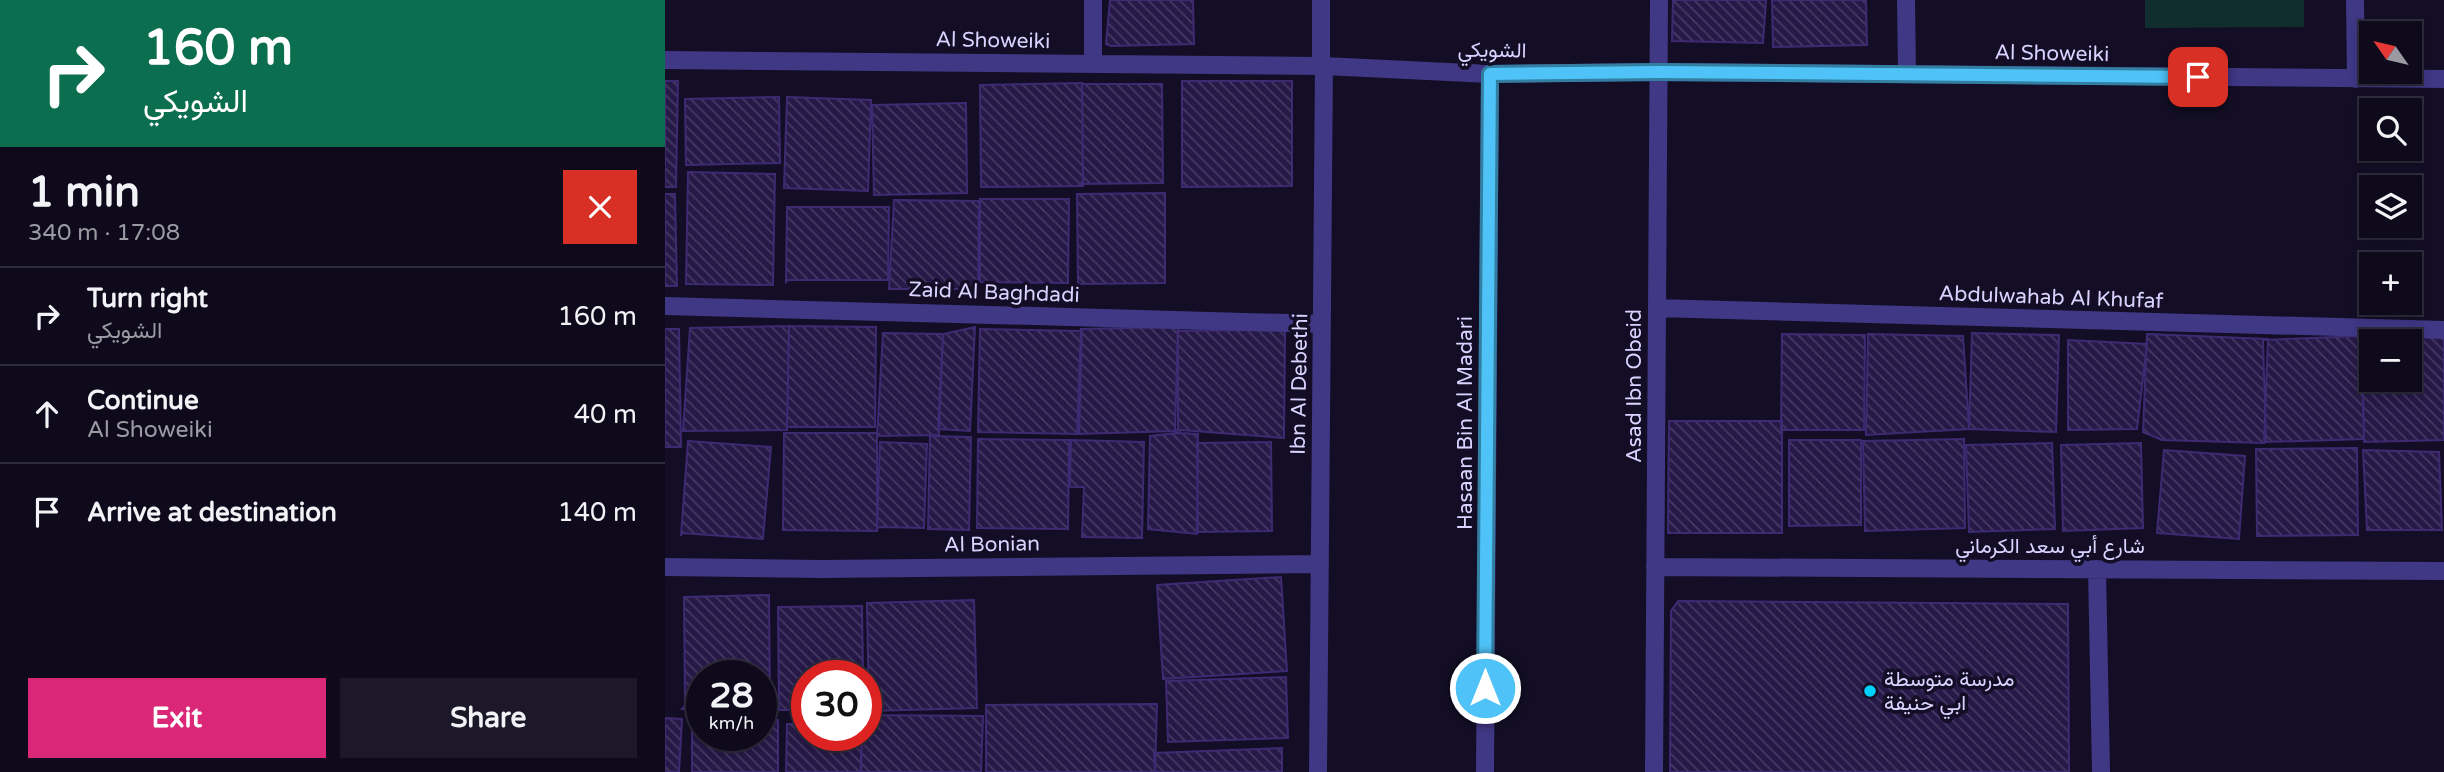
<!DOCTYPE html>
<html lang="en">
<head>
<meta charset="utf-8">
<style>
  :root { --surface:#0e0a1c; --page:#1c1829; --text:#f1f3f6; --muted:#9b9aa3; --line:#2e2b3b; --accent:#db2777 }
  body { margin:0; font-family:"Varela Round",Vazirmatn,sans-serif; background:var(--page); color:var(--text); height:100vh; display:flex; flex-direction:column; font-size:26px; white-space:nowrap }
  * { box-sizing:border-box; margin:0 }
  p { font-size:23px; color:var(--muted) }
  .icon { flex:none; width:38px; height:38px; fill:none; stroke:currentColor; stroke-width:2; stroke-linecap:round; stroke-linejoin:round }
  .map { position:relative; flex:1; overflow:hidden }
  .drawer { display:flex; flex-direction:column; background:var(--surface); width:665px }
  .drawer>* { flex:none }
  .top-card { background:#0b6e4f; color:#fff; overflow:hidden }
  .needle { width:46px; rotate:304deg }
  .buttons { position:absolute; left:1694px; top:21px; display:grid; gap:14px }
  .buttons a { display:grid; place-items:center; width:63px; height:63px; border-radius:0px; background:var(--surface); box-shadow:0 4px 10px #0003,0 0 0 2px var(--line); font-size:35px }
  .speed { position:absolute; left:21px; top:660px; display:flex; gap:14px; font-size:35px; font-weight:700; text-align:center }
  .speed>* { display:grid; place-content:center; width:91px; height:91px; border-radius:50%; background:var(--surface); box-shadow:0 4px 10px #0003,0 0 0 2px var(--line); line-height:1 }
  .speed small { font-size:18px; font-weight:400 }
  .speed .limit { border:10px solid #d22; background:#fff; color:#111 }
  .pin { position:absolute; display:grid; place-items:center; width:60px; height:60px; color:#fff; margin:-30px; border-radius:14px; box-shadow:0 4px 10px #0006 }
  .me { position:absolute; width:77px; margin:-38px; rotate:0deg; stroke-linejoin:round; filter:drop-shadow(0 0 5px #0008) }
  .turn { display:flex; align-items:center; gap:24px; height:147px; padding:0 28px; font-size:32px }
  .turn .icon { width:91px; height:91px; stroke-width:2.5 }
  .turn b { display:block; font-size:49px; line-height:60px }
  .round { display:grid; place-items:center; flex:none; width:74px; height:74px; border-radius:0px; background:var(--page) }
  .head { display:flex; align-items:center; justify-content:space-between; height:119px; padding:0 28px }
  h1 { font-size:42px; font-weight:800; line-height:52px }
  .action { display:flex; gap:14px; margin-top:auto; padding:14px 28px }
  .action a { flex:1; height:80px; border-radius:0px; background:var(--accent); color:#fff; font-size:28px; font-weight:800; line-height:80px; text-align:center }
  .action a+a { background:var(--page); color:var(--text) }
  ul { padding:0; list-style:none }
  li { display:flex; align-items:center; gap:21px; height:98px; padding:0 28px; border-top:2px solid var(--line) }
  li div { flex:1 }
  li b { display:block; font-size:26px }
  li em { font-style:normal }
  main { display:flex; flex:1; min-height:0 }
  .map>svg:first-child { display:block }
</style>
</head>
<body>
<main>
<section class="drawer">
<div class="top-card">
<div class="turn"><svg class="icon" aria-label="right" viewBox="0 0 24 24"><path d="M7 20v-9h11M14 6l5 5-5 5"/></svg><div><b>160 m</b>الشويكي</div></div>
</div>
<div class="head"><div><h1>1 min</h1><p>340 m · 17:08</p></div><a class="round" style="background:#d93025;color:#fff"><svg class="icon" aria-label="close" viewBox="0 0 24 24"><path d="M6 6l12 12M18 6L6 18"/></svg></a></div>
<ul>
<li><svg class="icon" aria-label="right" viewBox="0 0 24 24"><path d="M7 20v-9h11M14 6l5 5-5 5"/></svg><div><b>Turn right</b><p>الشويكي</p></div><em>160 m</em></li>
<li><svg class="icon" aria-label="ahead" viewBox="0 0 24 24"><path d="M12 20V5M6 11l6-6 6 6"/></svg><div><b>Continue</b><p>Al Showeiki</p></div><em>40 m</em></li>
<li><svg class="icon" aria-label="arrive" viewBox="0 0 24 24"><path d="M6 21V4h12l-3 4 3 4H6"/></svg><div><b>Arrive at destination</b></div><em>140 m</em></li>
</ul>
<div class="action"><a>Exit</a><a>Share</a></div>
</section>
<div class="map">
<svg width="1779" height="772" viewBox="0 0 1779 772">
  <defs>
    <pattern id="building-back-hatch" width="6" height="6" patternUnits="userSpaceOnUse" patternTransform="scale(1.75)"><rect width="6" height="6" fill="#261947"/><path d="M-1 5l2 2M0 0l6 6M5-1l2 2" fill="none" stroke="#453a63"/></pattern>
  </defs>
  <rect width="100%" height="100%" fill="#130e25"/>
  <path fill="#112e2f" d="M 1480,0 L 1639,0 L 1639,27 L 1480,28 Z"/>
  <path fill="url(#building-back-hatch)" stroke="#3e2a73" stroke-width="2" fill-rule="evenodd" d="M 445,0 L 528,0 L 529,44 L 446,46 L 441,44 Z
    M 1008,0 L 1101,0 L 1098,43 L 1007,41 Z
    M 1107,0 L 1201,0 L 1202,45 L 1108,47 Z
    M 0,81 L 13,81 L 11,187 L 0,187 Z
    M 517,81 L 627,81 L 627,186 L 517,187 Z
    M 417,83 L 418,186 L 316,187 L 315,85 Z
    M 417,84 L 497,84 L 498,183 L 415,184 L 418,181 Z
    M 114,97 L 115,163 L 21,165 L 20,99 Z
    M 122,97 L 206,100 L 203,191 L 119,188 Z
    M 301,103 L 302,193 L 209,195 L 207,105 Z
    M 23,172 L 110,174 L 108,285 L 21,284 Z
    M 500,193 L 500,283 L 413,284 L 412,194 Z
    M 0,194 L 10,194 L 12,286 L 0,286 Z
    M 315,199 L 404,199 L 403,283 L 315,282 Z
    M 229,200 L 314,201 L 313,289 L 224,289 Z
    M 122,207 L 224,207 L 223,280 L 123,280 L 121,282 Z
    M 124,326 L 122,430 L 18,431 L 25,328 L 125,326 Z
    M 124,326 L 211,327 L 210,427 L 122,427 Z
    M 310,327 L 305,431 L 273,429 L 278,334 Z
    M 513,327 L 510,431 L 412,434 L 416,329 Z
    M 0,329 L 14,329 L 16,447 L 0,447 Z
    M 315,329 L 417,331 L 414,434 L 313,432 Z
    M 620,330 L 619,438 L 516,430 L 513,433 L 510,431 L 513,429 L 513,331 Z
    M 1779,330 L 1779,440 L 1699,442 L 1697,333 ZM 1706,341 L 1745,341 L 1745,380 L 1706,380 Z
    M 218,333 L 278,334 L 274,435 L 212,436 Z
    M 1307,333 L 1394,335 L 1391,432 L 1304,429 Z
    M 1117,334 L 1200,335 L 1199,430 L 1116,430 Z
    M 1203,334 L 1298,336 L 1304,429 L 1201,435 Z
    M 1482,334 L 1603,339 L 1599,443 L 1497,440 L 1478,432 Z
    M 1696,336 L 1699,439 L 1601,442 L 1598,340 Z
    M 1403,340 L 1482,344 L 1472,429 L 1403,430 Z
    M 1004,421 L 1117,421 L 1117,533 L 1003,533 Z
    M 119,433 L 212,433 L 212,531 L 118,530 Z
    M 513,433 L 533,434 L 532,534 L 483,529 L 485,436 Z
    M 265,436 L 306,437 L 304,530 L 263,529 Z
    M 313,439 L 404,440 L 403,529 L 312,528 Z
    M 1299,439 L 1300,528 L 1200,531 L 1198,441 Z
    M 406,440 L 479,442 L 477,538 L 417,537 L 419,487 L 405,487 Z
    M 1124,440 L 1196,440 L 1196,525 L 1124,526 Z
    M 23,441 L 106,447 L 98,539 L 17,533 L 16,536 Z
    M 215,442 L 262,444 L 259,528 L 216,527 L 212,528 Z
    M 606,442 L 607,531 L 533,532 L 532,443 Z
    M 1387,443 L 1390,529 L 1304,532 L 1301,445 Z
    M 1476,443 L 1478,528 L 1398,531 L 1396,445 Z
    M 1692,448 L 1693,535 L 1592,536 L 1591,449 Z
    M 1499,450 L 1580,456 L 1574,539 L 1492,533 Z
    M 1698,450 L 1774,452 L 1777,530 L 1702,530 Z
    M 616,577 L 622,671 L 498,679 L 492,585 Z
    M 104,595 L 105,707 L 96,707 L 96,676 L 37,676 L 37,709 L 17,709 L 20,705 L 19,597 Z
    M 309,600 L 312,708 L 204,711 L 202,603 Z
    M 1013,601 L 1403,604 L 1404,772 L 1005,772 L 1006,611 Z
    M 197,606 L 198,676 L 142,676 L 142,710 L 114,710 L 113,607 Z
    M 621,677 L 623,738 L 503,742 L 501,681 Z
    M 492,704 L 490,772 L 321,772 L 321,705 Z
    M 201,715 L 318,716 L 316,772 L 196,772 L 197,735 L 201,735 Z
    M 0,718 L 17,719 L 14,772 L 0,772 Z
    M 27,720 L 37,720 L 37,735 L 96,735 L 96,720 L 113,720 L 113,772 L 27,772 Z
    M 122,724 L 142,724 L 142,735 L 196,735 L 196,772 L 121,772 Z
    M 617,748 L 617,772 L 490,772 L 489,753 Z"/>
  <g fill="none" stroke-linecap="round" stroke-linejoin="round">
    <path stroke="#403785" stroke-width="18" d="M 428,0 L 428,64
      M 1241,0 L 1242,74
      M 1690,0 L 1691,79
      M 0,60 L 656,66
      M 659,66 L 825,74 L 994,72 L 1779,79
      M 0,306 L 657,324
      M 992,308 L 1779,330
      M 0,567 L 157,569 L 655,564
      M 990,567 L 1779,571
      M 1432,569 L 1436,772
      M 653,772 L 659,66 L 656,66 L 656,0
      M 820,772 L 825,74
      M 989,772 L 994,0"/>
  </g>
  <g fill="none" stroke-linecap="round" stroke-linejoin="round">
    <g stroke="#337fa1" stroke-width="18">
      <path id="route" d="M 820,688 L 825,74 L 994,72 L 1533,77"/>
    </g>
    <use href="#route" stroke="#4fc3f7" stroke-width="12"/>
  </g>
  <circle fill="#00d1fd" stroke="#130e25" stroke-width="2.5" cx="1205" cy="691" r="7"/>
  <g text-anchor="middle" stroke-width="7" stroke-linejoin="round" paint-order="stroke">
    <g font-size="21" fill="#dad2ff" stroke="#130e25">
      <text transform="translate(328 40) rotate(1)" y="7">Al Showeiki</text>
      <text transform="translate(827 50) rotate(1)" y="7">الشويكي</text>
      <text transform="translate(1387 53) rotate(1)" y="7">Al Showeiki</text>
      <text transform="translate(329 292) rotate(2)" y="7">Zaid Al Baghdadi</text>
      <text transform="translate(1386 297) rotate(2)" y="7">Abdulwahab Al Khufaf</text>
      <text transform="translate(634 384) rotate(-89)" y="7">Ibn Al Debethi</text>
      <text transform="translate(969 386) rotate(-90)" y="7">Asad Ibn Obeid</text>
      <text transform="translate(800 423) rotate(-90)" y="7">Hasaan Bin Al Madari</text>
      <text transform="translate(327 544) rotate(-1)" y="7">Al Bonian</text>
      <text x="1385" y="553">شارع أبي سعد الكرماني</text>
    </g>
    <g font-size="21" fill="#dad2ff" stroke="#130e25" text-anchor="start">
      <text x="1219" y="686">مدرسة متوسطة<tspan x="1219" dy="24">ابي حنيفة</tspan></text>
    </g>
  </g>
</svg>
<div class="buttons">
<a><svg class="needle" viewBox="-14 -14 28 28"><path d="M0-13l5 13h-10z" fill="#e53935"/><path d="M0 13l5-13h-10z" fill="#9b9aa3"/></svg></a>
<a><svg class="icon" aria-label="search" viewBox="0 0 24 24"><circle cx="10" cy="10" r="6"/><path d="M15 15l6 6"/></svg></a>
<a><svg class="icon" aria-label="layers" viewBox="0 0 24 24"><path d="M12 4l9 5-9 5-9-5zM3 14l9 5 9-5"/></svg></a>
<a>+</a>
<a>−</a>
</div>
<div class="speed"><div>28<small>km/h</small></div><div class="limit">30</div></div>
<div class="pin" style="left:1533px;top:77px;background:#d93025"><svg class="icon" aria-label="arrive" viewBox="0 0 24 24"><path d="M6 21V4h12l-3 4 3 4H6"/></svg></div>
<svg class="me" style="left:820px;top:688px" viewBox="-20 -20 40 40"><circle r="17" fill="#4fc3f7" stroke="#fff" stroke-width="3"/><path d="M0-11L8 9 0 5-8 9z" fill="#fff"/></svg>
</div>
</main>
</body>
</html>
